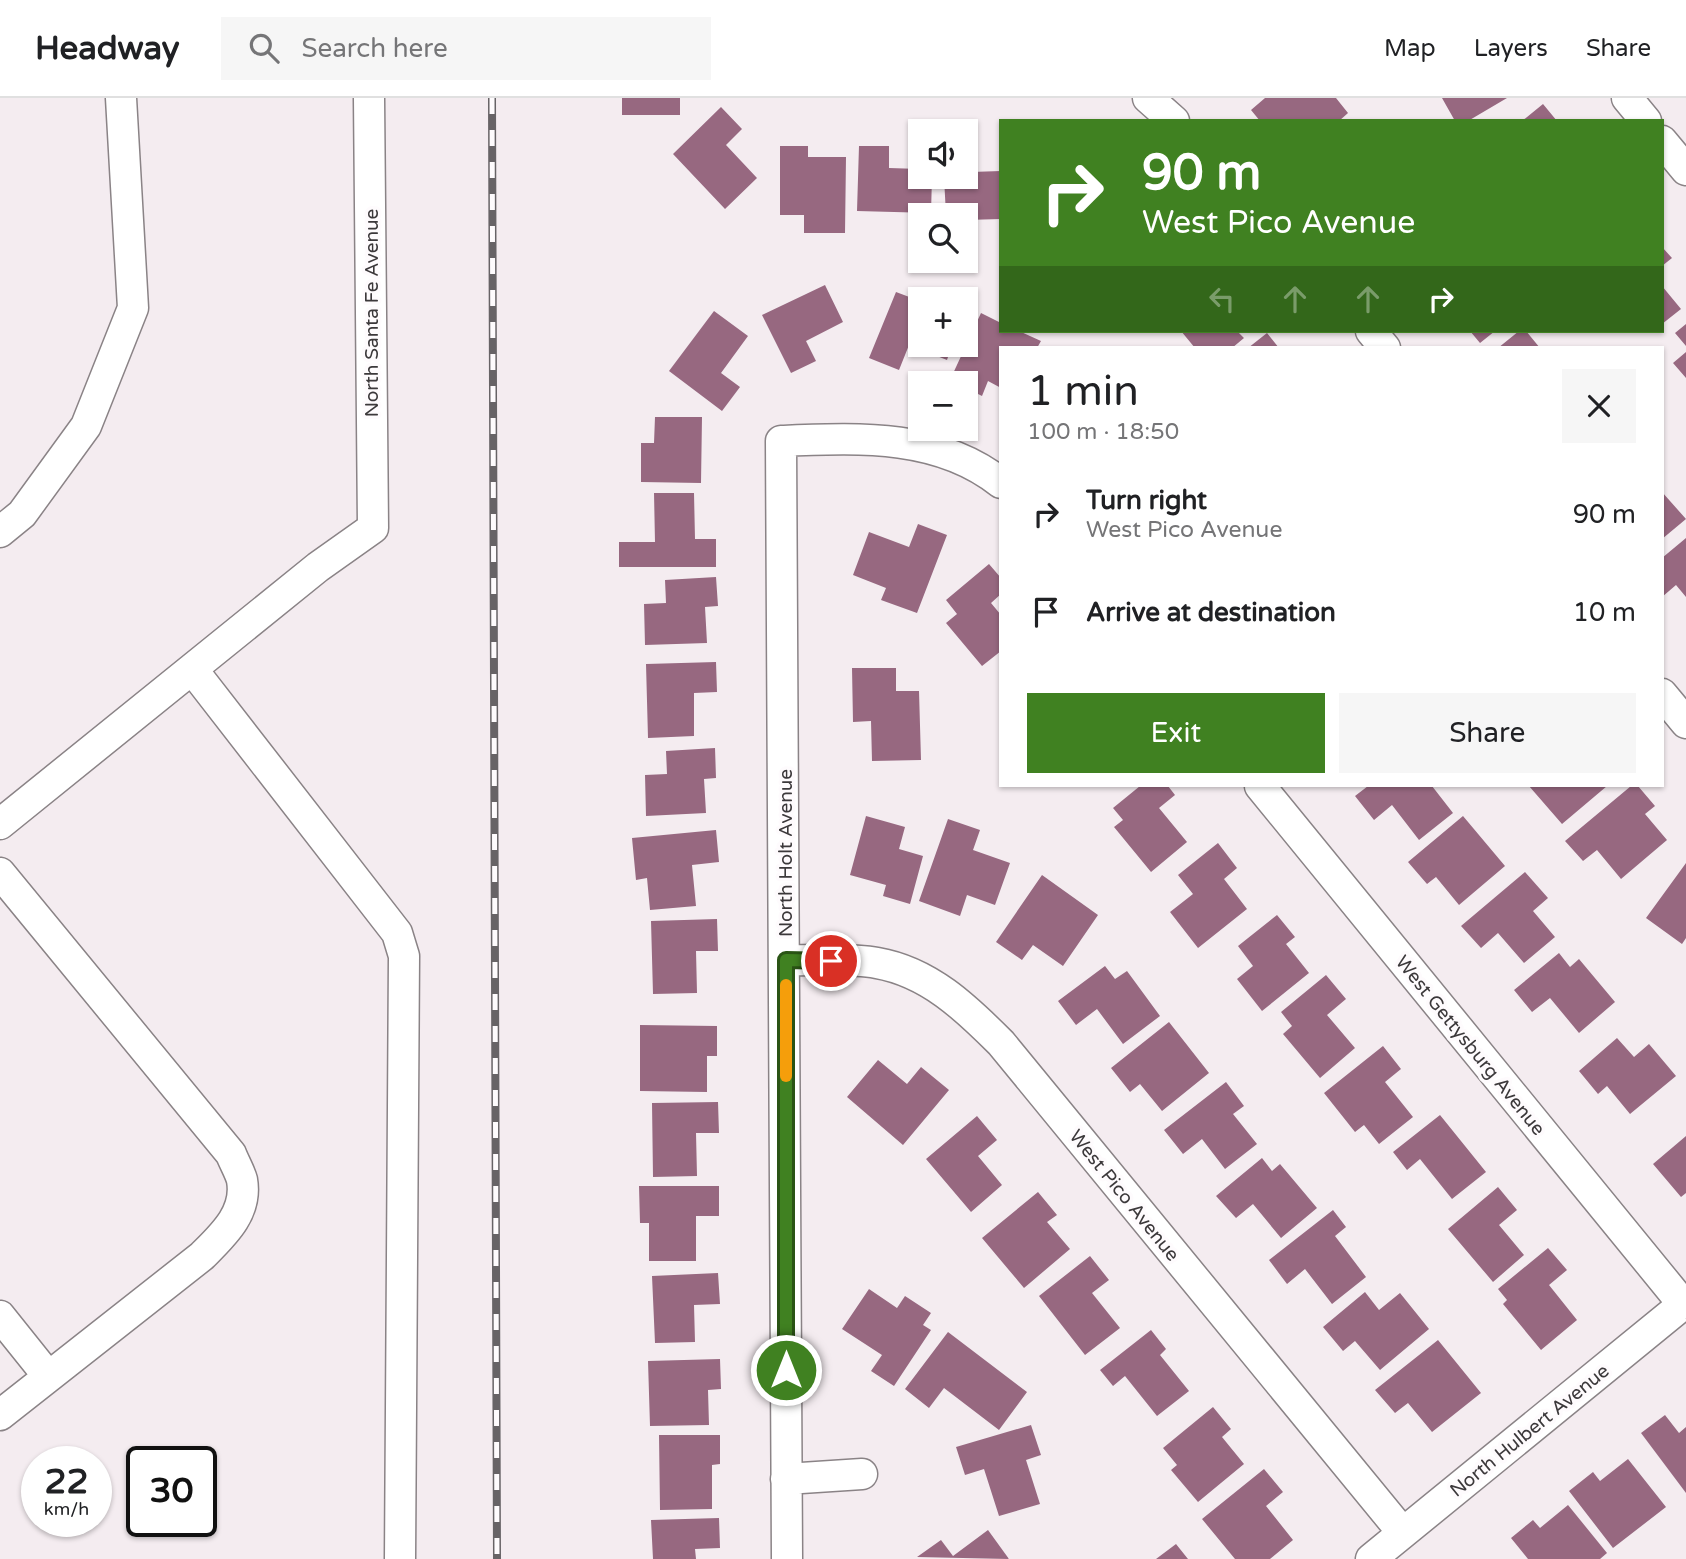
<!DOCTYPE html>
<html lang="en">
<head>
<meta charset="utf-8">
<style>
  :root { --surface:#fff; --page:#f6f6f6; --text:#202124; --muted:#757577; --line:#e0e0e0; --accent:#408121 }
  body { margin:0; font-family:"Varela Round",sans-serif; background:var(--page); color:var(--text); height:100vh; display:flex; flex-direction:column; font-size:26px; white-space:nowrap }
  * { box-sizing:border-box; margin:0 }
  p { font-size:23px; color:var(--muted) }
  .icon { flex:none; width:38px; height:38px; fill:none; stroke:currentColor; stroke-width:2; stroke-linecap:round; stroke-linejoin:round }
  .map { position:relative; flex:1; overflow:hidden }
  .panel { position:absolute; left:999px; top:248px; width:665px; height:441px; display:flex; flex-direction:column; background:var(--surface); border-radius:0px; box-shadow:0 2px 5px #0004 }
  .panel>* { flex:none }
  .top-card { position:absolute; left:999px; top:21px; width:665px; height:214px; border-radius:0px; box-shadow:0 2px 5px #0004; background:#408121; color:#fff; overflow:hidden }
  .tools { position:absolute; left:908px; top:21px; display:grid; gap:14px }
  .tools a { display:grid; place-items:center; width:70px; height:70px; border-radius:0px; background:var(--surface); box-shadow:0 2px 5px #0004; font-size:35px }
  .speed { position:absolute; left:21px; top:1348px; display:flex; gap:14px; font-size:35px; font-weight:700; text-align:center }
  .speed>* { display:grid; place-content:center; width:91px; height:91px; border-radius:50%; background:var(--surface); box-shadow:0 2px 5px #0004; line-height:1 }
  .speed small { font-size:18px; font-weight:400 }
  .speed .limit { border:4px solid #111; border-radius:10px; background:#fff; color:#111 }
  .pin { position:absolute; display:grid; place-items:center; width:60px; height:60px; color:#fff; margin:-30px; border:4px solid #fff; border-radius:50%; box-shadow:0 2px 7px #0007 }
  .me { position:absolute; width:77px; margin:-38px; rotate:0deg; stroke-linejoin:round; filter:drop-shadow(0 0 5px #0008) }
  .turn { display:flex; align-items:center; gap:24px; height:147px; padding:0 28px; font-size:32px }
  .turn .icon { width:91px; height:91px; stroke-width:2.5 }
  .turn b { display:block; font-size:49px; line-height:60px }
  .lanes { display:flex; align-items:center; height:66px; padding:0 28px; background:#0003; justify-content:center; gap:35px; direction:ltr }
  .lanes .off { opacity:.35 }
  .round { display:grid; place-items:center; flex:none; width:74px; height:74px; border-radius:0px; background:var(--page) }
  .overview { display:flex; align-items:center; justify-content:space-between; height:119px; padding:0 28px }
  h1 { font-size:42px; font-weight:600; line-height:52px }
  .primary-button { display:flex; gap:14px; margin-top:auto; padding:14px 28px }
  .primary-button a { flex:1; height:80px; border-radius:0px; background:var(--accent); color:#fff; font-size:28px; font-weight:600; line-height:80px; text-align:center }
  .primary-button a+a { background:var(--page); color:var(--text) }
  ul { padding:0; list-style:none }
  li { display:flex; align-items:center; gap:21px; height:98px; padding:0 28px }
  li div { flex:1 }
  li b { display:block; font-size:26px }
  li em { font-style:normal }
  header { display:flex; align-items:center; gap:42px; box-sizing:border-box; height:98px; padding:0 35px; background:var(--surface); border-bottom:2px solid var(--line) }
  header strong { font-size:33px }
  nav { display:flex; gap:38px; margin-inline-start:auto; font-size:24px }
  .search { width:490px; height:63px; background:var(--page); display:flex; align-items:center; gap:18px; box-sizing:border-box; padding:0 24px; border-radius:0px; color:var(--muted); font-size:26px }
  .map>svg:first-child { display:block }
</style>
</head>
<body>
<header>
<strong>Headway</strong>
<div class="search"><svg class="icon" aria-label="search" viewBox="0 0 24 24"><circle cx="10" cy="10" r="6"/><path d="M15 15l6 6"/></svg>Search here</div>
<nav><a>Map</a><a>Layers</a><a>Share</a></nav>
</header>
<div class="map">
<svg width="1686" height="1461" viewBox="0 0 1686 1461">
  <rect width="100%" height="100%" fill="#f4ecf0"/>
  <path fill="#976880" d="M 622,0 L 680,0 L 680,17 L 622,17 Z
    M 1265,0 L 1336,0 L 1348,15 L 1339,23 L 1260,23 L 1251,12 Z
    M 1442,0 L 1507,0 L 1468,23 L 1455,23 Z
    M 1543,6 L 1557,23 L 1522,23 Z
    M 721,9 L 742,31 L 726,47 L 757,80 L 725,111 L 673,56 Z
    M 780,48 L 808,48 L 808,59 L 846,59 L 845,135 L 804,135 L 804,117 L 780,117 Z
    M 859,48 L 889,48 L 889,70 L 920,71 L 920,79 L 932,79 L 931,115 L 857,113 Z
    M 966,48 L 970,48 L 971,74 L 1001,73 L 1001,121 L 966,122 L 966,117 L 946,117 L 944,79 L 966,79 Z
    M 1662,149 L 1672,160 L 1662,168 Z
    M 825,187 L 843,224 L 806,243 L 816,263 L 791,275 L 762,217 Z
    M 1662,188 L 1681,211 L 1662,226 Z
    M 896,194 L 920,203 L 920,247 L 952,247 L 947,262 L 909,247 L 899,272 L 869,260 Z
    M 714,213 L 748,238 L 721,275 L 740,289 L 722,313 L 669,273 Z
    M 981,215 L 1001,225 L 1001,233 L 1019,233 L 1041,243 L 1037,250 L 1001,250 L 1001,290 L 988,283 L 982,298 L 966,290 L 966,285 L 956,285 L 950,282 Z
    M 1686,226 L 1686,248 L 1675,235 Z
    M 1181,233 L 1237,233 L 1244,240 L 1232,250 L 1195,250 Z
    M 1470,233 L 1495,233 L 1480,245 Z
    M 1519,233 L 1526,233 L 1540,250 L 1498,250 Z
    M 1267,235 L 1279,250 L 1248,250 Z
    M 1686,254 L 1686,280 L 1673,265 Z
    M 655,319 L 702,319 L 701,385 L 641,384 L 641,345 L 654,345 Z
    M 1662,394 L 1686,421 L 1662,441 Z
    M 654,395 L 694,395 L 695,441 L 716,441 L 716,469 L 619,469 L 619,444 L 655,444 Z
    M 918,426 L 947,437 L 917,515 L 881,502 L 886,490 L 853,477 L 869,434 L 909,449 Z
    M 1686,440 L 1686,499 L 1676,487 L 1662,499 L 1662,460 Z
    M 989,466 L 1001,480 L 1001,496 L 991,505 L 1001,517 L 1001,553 L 982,568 L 946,525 L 957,516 L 946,502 Z
    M 716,479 L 718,508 L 705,509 L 707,545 L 645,547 L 644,506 L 666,505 L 665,482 Z
    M 716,564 L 717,594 L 694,595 L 694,638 L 648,640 L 646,566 Z
    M 852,570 L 896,570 L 896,593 L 919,593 L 921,662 L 872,663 L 871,623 L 853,624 Z
    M 715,650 L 716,680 L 704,681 L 706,715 L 646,718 L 645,677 L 667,676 L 666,653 Z
    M 1140,688 L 1168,688 L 1175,697 L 1159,710 L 1187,744 L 1151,774 L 1114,729 L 1123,722 L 1113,710 Z
    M 1368,688 L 1432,688 L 1453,715 L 1419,742 L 1392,707 L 1374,722 L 1355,698 Z
    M 1529,688 L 1607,688 L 1562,726 Z
    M 1631,688 L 1638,688 L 1655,708 L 1645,716 L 1667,742 L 1621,781 L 1597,752 L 1583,763 L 1565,743 Z
    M 866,718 L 905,729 L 899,751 L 923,758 L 910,806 L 883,798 L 886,787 L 850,777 Z
    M 1463,718 L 1505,768 L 1459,807 L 1436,779 L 1427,786 L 1408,764 Z
    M 948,721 L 980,732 L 973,752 L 1010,765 L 995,807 L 967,797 L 960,818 L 919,803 Z
    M 716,732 L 719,764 L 692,767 L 696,808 L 650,812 L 647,780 L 636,782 L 632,740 Z
    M 1218,745 L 1237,770 L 1224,781 L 1247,811 L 1198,850 L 1170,814 L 1193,796 L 1178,777 Z
    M 1686,765 L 1686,840 L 1682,846 L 1646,820 Z
    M 1525,774 L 1548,800 L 1533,813 L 1555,839 L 1524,865 L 1498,835 L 1481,850 L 1461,828 Z
    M 1042,777 L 1098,817 L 1063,868 L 1033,847 L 1022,862 L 996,844 Z
    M 1277,817 L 1295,839 L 1286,846 L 1309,875 L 1262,913 L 1237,881 L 1253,868 L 1238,848 Z
    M 717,821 L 718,853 L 696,853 L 697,895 L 653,896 L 651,823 Z
    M 1559,855 L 1570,869 L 1579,861 L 1615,904 L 1579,935 L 1550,900 L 1532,914 L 1514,892 Z
    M 1105,868 L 1115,881 L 1127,873 L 1160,918 L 1123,946 L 1097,911 L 1076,927 L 1058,903 Z
    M 1326,877 L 1346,901 L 1327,917 L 1355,950 L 1320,980 L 1283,936 L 1292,928 L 1281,914 Z
    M 1169,924 L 1209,975 L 1162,1013 L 1140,986 L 1130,994 L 1111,970 Z
    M 640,927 L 717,928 L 717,958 L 707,958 L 707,994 L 640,993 Z
    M 1617,940 L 1634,959 L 1649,946 L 1676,978 L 1630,1016 L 1607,988 L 1598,996 L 1579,973 Z
    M 1383,948 L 1401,971 L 1385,984 L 1413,1019 L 1379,1046 L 1364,1027 L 1355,1034 L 1324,995 Z
    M 878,962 L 907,986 L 921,969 L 949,992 L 903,1047 L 847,999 Z
    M 1226,984 L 1244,1008 L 1233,1016 L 1257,1046 L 1225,1071 L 1202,1041 L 1183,1056 L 1164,1032 Z
    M 718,1004 L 719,1035 L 696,1035 L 697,1078 L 653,1079 L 652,1005 Z
    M 1440,1017 L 1486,1074 L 1452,1101 L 1420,1061 L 1407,1072 L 1393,1054 Z
    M 977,1018 L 997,1042 L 978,1058 L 1002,1087 L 971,1114 L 926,1061 Z
    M 1686,1038 L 1686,1095 L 1681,1099 L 1653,1066 Z
    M 1262,1060 L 1272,1073 L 1280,1066 L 1317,1110 L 1281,1140 L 1253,1106 L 1236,1120 L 1216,1098 Z
    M 639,1088 L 719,1088 L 719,1118 L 696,1118 L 696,1163 L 649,1163 L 649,1125 L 640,1125 Z
    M 1498,1089 L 1517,1112 L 1499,1127 L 1524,1157 L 1493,1184 L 1448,1131 Z
    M 1038,1094 L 1057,1117 L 1047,1124 L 1070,1151 L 1024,1190 L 982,1140 Z
    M 1333,1112 L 1346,1129 L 1335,1138 L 1366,1179 L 1332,1206 L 1305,1171 L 1287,1186 L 1269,1162 Z
    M 1548,1150 L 1567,1172 L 1549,1187 L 1577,1222 L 1541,1252 L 1503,1206 L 1507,1202 L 1498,1191 Z
    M 1090,1158 L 1109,1182 L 1092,1195 L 1120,1230 L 1085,1257 L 1039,1198 Z
    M 718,1175 L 720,1206 L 694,1207 L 695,1244 L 655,1245 L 652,1178 Z
    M 869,1191 L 897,1210 L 905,1198 L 931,1215 L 923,1227 L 931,1232 L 894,1288 L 871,1273 L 882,1257 L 842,1231 Z
    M 1365,1194 L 1379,1212 L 1400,1195 L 1429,1231 L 1380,1272 L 1355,1243 L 1343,1253 L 1323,1229 Z
    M 1151,1232 L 1166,1251 L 1160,1257 L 1189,1293 L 1157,1318 L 1125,1278 L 1113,1288 L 1100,1272 Z
    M 948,1234 L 1027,1294 L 999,1332 L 944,1290 L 929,1310 L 905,1291 Z
    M 1438,1242 L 1481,1295 L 1432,1334 L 1408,1305 L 1395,1315 L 1375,1292 Z
    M 720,1261 L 721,1291 L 708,1292 L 709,1327 L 650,1328 L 648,1263 Z
    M 1213,1309 L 1231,1331 L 1222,1339 L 1244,1366 L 1198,1404 L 1171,1372 L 1177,1367 L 1163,1350 Z
    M 1665,1317 L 1679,1335 L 1686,1329 L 1686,1395 L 1641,1335 Z
    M 1031,1327 L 1041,1357 L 1026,1362 L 1040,1406 L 999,1418 L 984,1371 L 965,1377 L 956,1349 Z
    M 659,1337 L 720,1337 L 720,1366 L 712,1367 L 712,1411 L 660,1412 Z
    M 1628,1361 L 1666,1409 L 1613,1450 L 1569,1393 L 1593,1374 L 1600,1383 Z
    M 1264,1371 L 1283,1394 L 1266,1408 L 1293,1442 L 1270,1461 L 1235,1461 L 1202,1421 Z
    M 1568,1407 L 1607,1455 L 1600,1461 L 1528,1461 L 1511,1440 L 1533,1422 L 1540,1430 Z
    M 719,1420 L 720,1450 L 695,1451 L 696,1461 L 653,1461 L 651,1422 Z
    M 988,1432 L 1009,1461 L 917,1459 L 941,1442 L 953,1458 Z
    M 1176,1446 L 1188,1461 L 1156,1461 Z"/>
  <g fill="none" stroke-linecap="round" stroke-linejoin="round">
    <g stroke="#8a8386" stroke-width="33">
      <path id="street" d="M 1148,0 L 1174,23
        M 1627,0 L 1646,23
        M 1662,43 L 1686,72
        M 1371,233 L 1385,250
        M 0,434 L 22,416 L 86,328 L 133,210 L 121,0
        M 192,571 L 397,835 L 404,858 L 400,1461
        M 1662,596 L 1686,625
        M 1260,688 L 1683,1206
        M 0,726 L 318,469 L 373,430 L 369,0
        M 0,775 L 231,1056 C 234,1064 240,1074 242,1082 C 248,1115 222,1138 202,1158 L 0,1317
        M 786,862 C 813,863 851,860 877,865 C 929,874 966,910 1001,945 L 1403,1435
        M 0,1218 L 48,1278
        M 786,1381 L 862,1376
        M 787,1461 L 781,343 C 857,340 938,335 1001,385
        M 1371,1461 L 1686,1204"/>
    </g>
    <use href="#street" stroke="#fff" stroke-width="30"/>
    <g stroke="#676366" stroke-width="8">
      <path id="rail" d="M 492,0 L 497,1461"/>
    </g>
    <use href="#rail" stroke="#fefbfd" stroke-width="5" stroke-dasharray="16" stroke-linecap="butt"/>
  </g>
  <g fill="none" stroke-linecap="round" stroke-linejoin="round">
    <g stroke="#2a5415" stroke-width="18">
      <path id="route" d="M 786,1272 L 786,862 L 831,863"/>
    </g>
    <use href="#route" stroke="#408121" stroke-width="12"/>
    <path stroke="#f59e0b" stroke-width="12" d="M 786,887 L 786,978"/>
  </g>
  <g text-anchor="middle" stroke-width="7" stroke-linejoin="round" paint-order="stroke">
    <g font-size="19" fill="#3c393b" stroke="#fefbfd">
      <text transform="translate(371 215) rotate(-90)" y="7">North Santa Fe Avenue</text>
      <text transform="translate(785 755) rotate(-90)" y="7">North Holt Avenue</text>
      <text transform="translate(1471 947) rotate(51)" y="7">West Gettysburg Avenue</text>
      <text transform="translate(1125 1097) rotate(51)" y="7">West Pico Avenue</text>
      <text transform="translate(1529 1332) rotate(-39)" y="7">North Hulbert Avenue</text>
    </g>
  </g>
</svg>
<div class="tools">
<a><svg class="icon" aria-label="sound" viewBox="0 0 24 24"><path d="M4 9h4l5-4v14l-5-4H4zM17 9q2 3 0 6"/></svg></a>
<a><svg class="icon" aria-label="search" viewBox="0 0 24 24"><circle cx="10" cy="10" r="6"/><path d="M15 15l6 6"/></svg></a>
<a>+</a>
<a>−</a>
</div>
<div class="speed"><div>22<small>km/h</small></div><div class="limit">30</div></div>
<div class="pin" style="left:831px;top:863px;background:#d93025"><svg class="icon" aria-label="arrive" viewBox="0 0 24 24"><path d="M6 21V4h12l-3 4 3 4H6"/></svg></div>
<svg class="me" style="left:786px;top:1272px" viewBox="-20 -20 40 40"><circle r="17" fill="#408121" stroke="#fff" stroke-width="3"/><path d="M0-11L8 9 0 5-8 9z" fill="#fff"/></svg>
<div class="top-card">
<div class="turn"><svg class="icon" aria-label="right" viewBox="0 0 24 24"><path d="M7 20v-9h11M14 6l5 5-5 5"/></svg><div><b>90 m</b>West Pico Avenue</div></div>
<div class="lanes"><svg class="icon off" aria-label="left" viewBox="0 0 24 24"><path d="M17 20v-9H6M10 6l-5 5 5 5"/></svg><svg class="icon off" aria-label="ahead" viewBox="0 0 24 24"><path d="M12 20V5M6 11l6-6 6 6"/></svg><svg class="icon off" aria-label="ahead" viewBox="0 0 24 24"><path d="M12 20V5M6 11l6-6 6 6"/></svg><svg class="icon" aria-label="right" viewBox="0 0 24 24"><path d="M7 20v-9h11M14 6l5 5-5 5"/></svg></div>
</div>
<section class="panel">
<div class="overview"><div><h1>1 min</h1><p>100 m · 18:50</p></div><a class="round"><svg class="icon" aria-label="close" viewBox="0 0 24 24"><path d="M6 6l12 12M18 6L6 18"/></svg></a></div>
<ul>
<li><svg class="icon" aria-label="right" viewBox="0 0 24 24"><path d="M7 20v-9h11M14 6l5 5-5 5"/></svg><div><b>Turn right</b><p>West Pico Avenue</p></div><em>90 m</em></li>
<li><svg class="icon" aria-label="arrive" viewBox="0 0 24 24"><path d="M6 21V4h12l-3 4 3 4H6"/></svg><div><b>Arrive at destination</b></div><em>10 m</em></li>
</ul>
<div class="primary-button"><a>Exit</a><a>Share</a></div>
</section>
</div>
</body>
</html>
